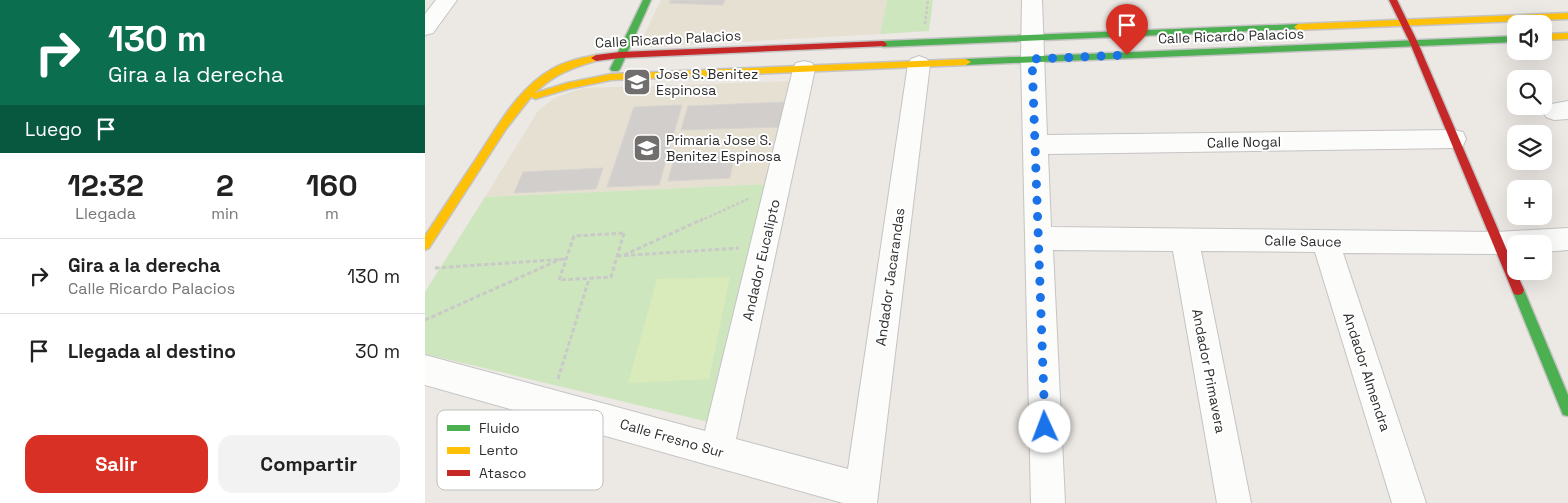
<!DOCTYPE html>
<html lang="es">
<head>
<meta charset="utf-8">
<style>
  :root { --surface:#fff; --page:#f2f2f2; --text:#222; --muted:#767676; --line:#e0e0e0; --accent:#d93025 }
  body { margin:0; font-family:"Space Grotesk",sans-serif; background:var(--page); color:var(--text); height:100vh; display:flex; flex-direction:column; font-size:19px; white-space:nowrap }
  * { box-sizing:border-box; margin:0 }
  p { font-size:16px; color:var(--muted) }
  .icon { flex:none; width:28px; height:28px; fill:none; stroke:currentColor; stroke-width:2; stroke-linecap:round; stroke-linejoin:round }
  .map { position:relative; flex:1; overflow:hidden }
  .side { display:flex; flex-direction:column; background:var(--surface); width:425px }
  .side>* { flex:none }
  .hud { background:#0b6e4f; color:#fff; overflow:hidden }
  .fabs { position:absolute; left:1082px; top:15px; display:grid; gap:10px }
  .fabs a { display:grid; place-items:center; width:45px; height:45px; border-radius:10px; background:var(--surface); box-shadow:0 5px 20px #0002; font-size:25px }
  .pin { position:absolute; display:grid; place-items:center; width:42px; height:42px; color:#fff; margin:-51px -21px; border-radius:50% 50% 50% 0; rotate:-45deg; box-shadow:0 0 5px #0007 }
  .pin .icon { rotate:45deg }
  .me { position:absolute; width:55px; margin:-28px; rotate:358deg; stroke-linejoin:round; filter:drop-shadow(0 0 4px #0008) }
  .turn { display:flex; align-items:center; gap:18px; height:105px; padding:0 25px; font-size:22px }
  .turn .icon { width:65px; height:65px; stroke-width:2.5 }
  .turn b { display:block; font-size:35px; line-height:42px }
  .then { display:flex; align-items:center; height:48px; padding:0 25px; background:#0003; gap:10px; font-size:19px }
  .eta { display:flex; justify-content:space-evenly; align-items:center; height:85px; text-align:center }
  .eta b { font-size:30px; font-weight:700; line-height:35px }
  .cta { display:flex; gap:10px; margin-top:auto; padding:10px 25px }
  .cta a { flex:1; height:58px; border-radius:15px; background:var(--accent); color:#fff; font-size:20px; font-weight:700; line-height:58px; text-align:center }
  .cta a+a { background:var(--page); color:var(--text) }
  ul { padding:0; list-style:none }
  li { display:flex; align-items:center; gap:15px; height:75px; padding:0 25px; border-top:1px solid var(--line) }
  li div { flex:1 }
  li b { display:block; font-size:19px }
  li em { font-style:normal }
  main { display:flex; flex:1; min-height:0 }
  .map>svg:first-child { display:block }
</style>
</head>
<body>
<main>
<section class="side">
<div class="hud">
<div class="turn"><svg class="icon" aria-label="right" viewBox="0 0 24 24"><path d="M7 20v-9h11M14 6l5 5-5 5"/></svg><div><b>130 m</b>Gira a la derecha</div></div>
<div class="then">Luego<svg class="icon" aria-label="arrive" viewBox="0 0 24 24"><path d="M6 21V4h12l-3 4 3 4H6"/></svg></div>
</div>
<div class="eta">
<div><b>12:32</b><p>Llegada</p></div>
<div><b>2</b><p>min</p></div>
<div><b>160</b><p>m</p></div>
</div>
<ul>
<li><svg class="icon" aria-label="right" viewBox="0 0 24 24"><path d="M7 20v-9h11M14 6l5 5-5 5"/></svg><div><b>Gira a la derecha</b><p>Calle Ricardo Palacios</p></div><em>130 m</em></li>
<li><svg class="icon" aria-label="arrive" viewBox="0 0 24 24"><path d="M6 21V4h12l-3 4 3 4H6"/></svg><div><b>Llegada al destino</b></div><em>30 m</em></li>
</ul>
<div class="cta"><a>Salir</a><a>Compartir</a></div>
</section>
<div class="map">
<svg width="1143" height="503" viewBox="0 0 1143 503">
  <rect width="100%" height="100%" fill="#ece8e4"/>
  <path fill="#e6e0d3" d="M 236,0 L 462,0 L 455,34 L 221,47 L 216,42 Z
    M 369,81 L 345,184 L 60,197 L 113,111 L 129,98 L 158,88 Z"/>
  <path fill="#cee6be" d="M 462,0 L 508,0 L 504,31 L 455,34 Z
    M 345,184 L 288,423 L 0,354 L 0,292 L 60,197 Z"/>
  <path fill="#d9eabb" d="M 305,277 L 284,379 L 203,383 L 232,279 Z"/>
  <path fill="#d1cecb" stroke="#d7d4d0" d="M 246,0 L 300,0 L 298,5 L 244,3 Z
    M 359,102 L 355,127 L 256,130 L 263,106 Z
    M 257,105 L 234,185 L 182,187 L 209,107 Z
    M 310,152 L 305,178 L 243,181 L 250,155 Z
    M 178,168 L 171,189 L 89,193 L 98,172 Z"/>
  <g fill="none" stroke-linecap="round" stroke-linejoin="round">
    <g stroke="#c5c4c5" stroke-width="2">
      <path id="street" d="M 11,0 L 32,0 L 8,33 L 0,35 L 0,14 Z
        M 597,0 L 617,0 L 622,135 L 1029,130 L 1038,132 L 1041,139 L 1038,146 L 1029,148 L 623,154 L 626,227 L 1072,232 L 1143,228 L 1143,250 L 1119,252 L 1119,244 L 1091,244 L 1091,253 L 1072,254 L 918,253 L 1001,503 L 967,503 L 890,252 L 776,251 L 826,503 L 792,503 L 748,251 L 628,250 L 640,503 L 606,503 L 596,59 Z
        M 494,56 L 502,59 L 505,64 L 452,503 L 418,503 L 0,385 L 0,355 L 280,431 L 368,69 L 371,63 L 379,61 L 387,63 L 390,69 L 311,439 L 423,469 L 483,64 L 486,59 Z
        M 1143,101 L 1143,119 L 1129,120 L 1121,117 L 1117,111 L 1121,105 Z"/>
    </g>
    <g stroke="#c5c4c5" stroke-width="3">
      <path id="fast" d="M 218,0 L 226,0 L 195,69 L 193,71 L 187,71 L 185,69 Z
        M 873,24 L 876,25 L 876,29 L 458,47 L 454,44 L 458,41 Z
        M 1091,36 L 1091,42 L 541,65 L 536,62 L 541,59 Z
        M 1093,285 L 1097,286 L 1099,290 L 1143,395 L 1143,416 L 1138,415 L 1087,290 L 1089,286 Z"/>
    </g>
    <g stroke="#c5c4c5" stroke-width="3">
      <path id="slow" d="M 1143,13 L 1143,19 L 873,30 L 869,27 L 873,24 Z
        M 1143,33 L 1143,39 L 1119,40 L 1119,34 Z
        M 171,55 L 174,56 L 174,60 C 149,67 129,74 110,93 L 142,83 L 186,74 L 541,59 L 546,62 L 541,65 L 186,80 L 143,89 L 110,99 L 106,97 L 81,129 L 4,248 L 0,250 L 0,236 C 17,210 34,184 51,159 C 73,126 92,89 127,69 C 141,61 156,58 171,55 Z"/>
    </g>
    <g stroke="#c5c4c5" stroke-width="3">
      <path id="jam" d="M 964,0 L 972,0 L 993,43 L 1099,290 L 1097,294 L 1093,295 L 1089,294 L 1087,290 L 985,43 Z
        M 458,41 L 462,44 L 461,46 L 195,58 L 171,61 L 166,58 L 171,55 L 195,52 Z"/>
    </g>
    <path stroke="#c9c9c8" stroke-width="2.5" stroke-dasharray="3 2" stroke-linecap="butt" d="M 500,24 L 503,0
      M 275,221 L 325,198"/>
    <path stroke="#c9c9c8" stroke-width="3" stroke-dasharray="4.5 2.5" stroke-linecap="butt" d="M 199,233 L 186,277 L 134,280 L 149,236 Z
      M 199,255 L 278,219
      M 192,256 L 314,248
      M 10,268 L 141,259
      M 0,320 L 136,259
      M 133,379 L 164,279"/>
    <use href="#street" fill="#fcfcfb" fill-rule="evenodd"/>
    <use href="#fast" fill="#4caf50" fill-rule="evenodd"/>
    <use href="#slow" fill="#ffc107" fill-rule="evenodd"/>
    <use href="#jam" fill="#c62828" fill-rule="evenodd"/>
  </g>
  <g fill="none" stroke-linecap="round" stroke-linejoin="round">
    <path stroke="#1a73e8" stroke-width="9" stroke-dasharray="0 16.2" d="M 620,427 L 607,59 L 702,55"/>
  </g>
  <defs>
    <g id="school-square" transform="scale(1.4375)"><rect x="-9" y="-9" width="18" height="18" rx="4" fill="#706f6e" stroke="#fff"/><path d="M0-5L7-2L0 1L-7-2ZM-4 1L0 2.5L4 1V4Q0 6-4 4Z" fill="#fff"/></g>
  </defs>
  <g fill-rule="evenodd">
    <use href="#school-square" x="212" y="82"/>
    <use href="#school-square" x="222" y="148"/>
  </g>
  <g text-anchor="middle" stroke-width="4" stroke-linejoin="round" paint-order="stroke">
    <g font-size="14" fill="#2e2e2e" stroke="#fff">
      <text transform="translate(806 36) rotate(-2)" y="5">Calle Ricardo Palacios</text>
      <text transform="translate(243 39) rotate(-3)" y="5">Calle Ricardo Palacios</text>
      <text transform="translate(819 142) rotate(-1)" y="5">Calle Nogal</text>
      <text transform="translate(878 241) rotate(1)" y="5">Calle Sauce</text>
      <text transform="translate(336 260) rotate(-77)" y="5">Andador Eucalipto</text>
      <text transform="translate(465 277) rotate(-82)" y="5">Andador Jacarandas</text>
      <text transform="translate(784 371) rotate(79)" y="5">Andador Primavera</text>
      <text transform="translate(942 372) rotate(72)" y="5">Andador Almendra</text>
      <text transform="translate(247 438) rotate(16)" y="5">Calle Fresno Sur</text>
    </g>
    <g font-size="14" fill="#2e2e2e" stroke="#fff" text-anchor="start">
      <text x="231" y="79">Jose S. Benitez<tspan x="231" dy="16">Espinosa</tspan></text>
      <text x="241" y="145">Primaria Jose S.<tspan x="241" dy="16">Benitez Espinosa</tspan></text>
    </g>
  </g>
  <rect x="12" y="410" width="166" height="80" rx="8" fill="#fff" stroke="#c0c0c0" stroke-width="1"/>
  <rect x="22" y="425" width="23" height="6" fill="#4caf50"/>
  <rect x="22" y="447" width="23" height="7" fill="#ffc107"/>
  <rect x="22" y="470" width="23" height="6" fill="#c62828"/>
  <g font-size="14" fill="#2e2e2e">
    <text x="54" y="433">Fluido</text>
    <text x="54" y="455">Lento</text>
    <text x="54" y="478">Atasco</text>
  </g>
</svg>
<div class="fabs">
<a><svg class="icon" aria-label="sound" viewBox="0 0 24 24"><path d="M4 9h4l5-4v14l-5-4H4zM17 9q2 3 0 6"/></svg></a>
<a><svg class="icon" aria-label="search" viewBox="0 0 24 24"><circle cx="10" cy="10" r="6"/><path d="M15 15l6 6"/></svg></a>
<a><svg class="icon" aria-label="layers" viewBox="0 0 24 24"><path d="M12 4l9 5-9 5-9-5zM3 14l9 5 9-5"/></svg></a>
<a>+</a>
<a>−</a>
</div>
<div class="pin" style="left:702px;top:55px;background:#d93025"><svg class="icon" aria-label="arrive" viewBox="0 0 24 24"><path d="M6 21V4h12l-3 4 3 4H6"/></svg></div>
<svg class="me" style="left:620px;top:427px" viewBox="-20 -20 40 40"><circle r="19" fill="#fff"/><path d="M0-13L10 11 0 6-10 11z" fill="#1a73e8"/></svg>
</div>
</main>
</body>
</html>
